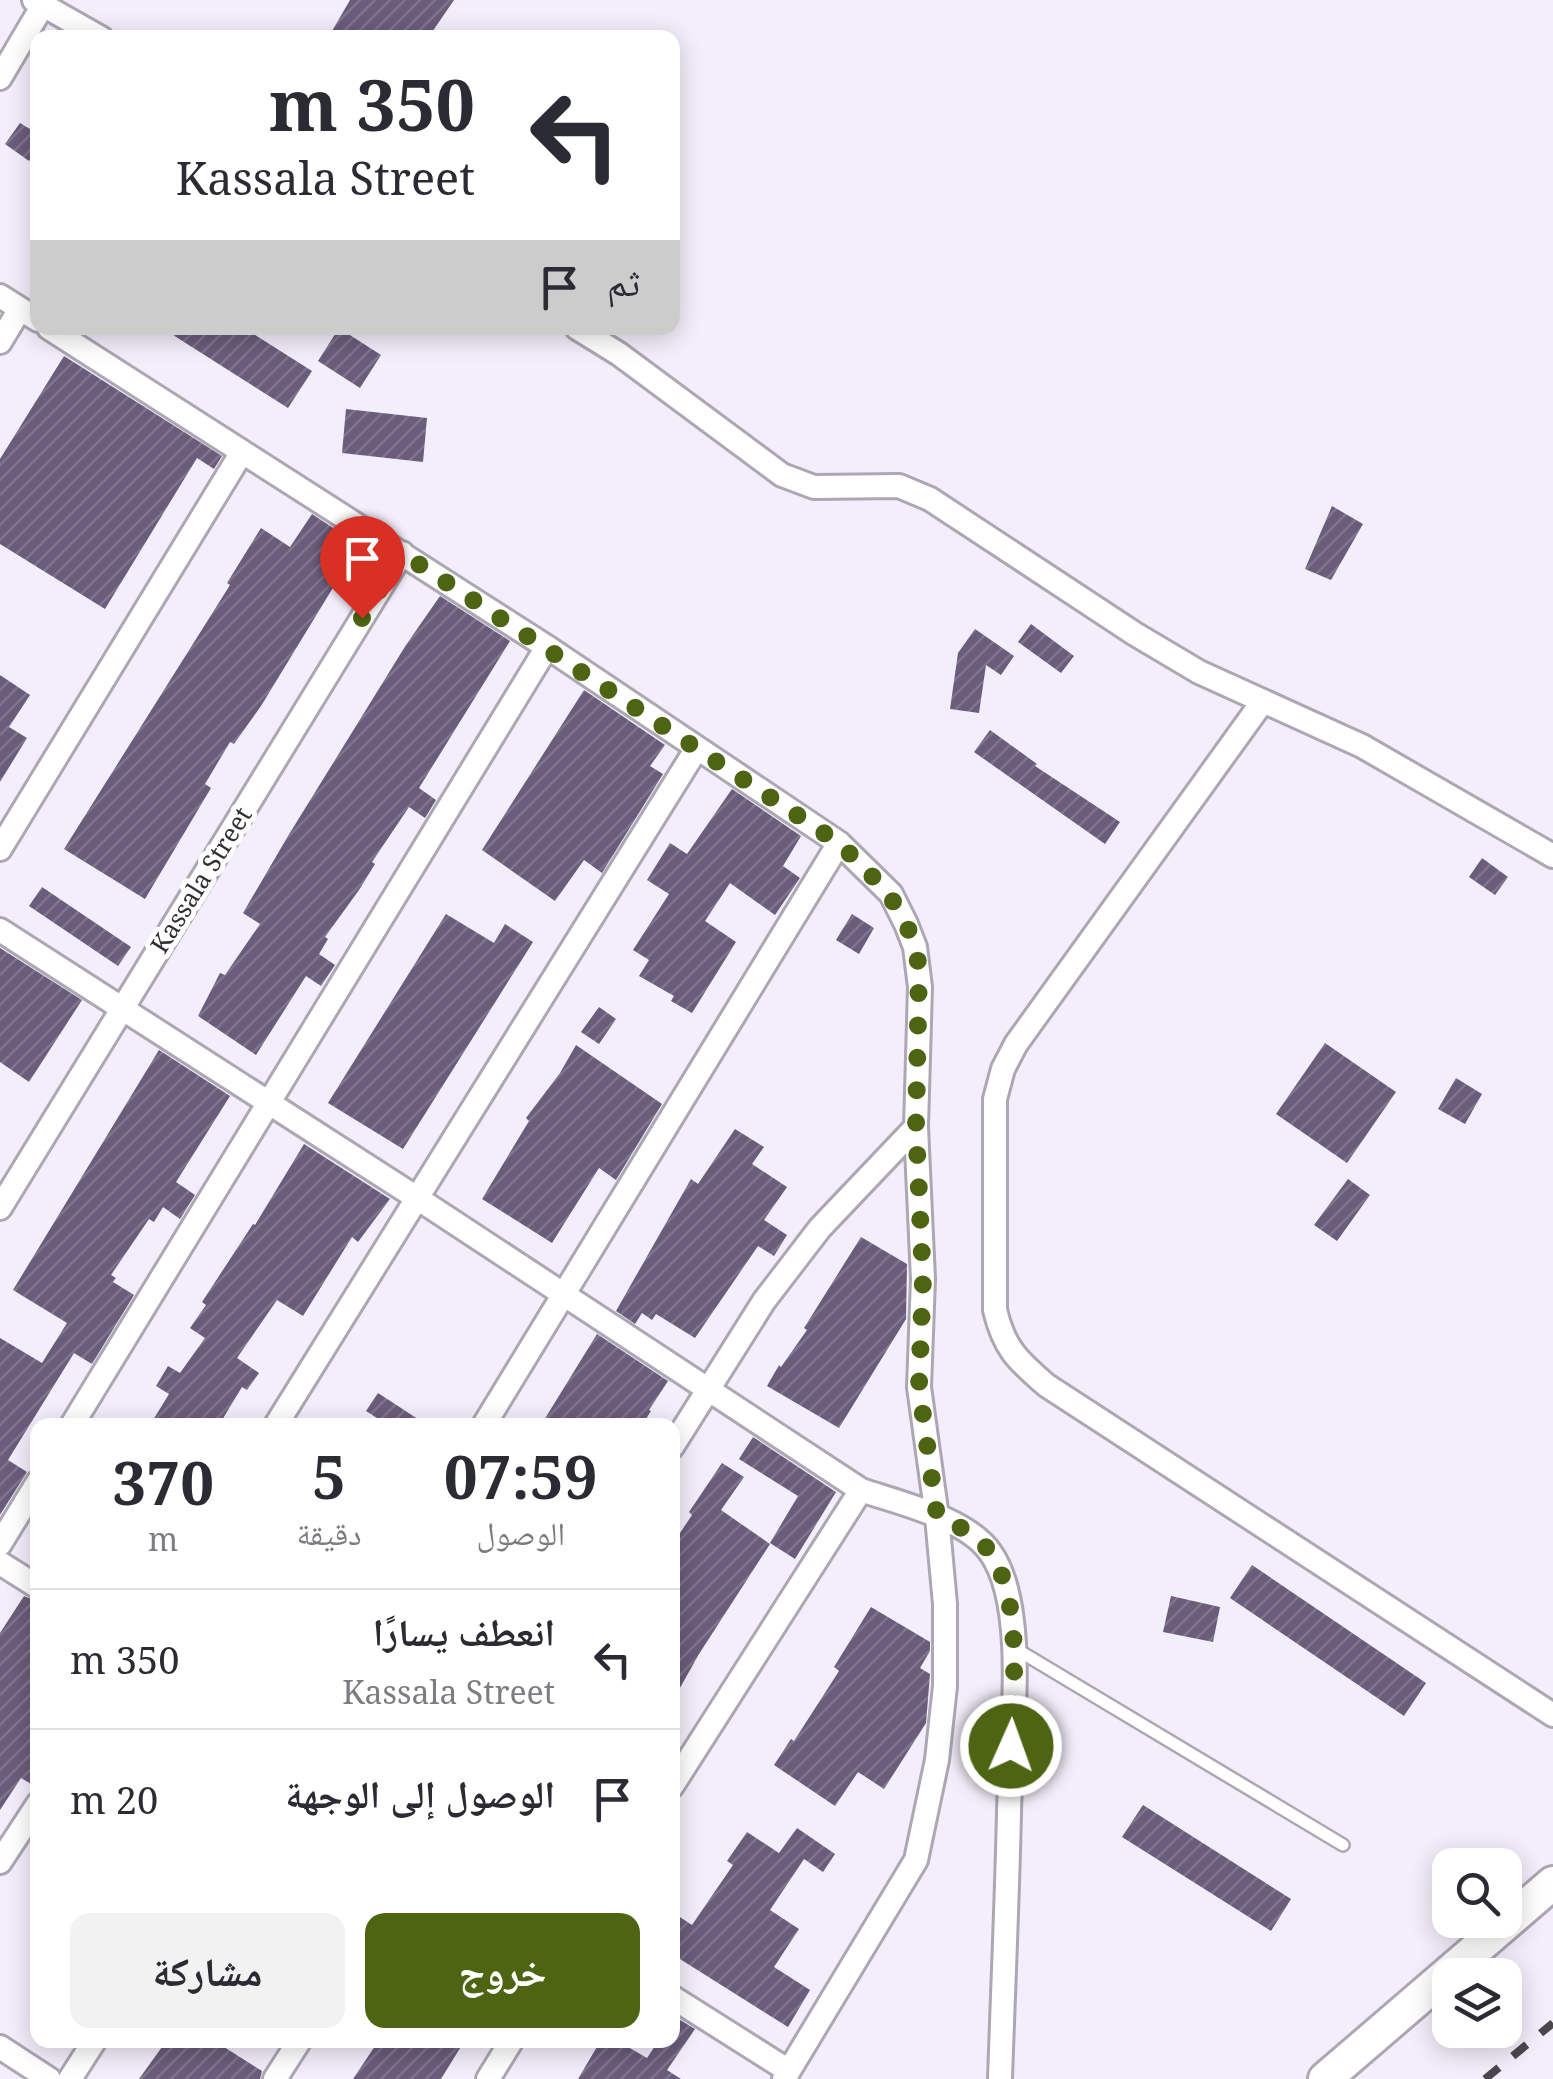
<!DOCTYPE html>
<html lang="ar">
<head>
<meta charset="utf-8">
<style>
  :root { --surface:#fff; --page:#f2f2f3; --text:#2b2b33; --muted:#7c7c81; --line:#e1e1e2; --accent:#4d6513 }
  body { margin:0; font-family:"Noto Serif","Noto Naskh Arabic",serif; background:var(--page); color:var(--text); direction:rtl; height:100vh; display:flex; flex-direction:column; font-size:38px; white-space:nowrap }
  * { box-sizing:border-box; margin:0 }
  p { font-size:32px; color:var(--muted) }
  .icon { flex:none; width:55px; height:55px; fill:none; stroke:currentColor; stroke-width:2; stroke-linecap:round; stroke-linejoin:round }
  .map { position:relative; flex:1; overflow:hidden; direction:ltr }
  .panel { position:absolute; left:30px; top:1418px; width:650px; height:630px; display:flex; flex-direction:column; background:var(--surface); border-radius:20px; box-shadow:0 5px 25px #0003; direction:rtl }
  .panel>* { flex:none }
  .guide { position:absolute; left:30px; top:30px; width:650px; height:305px; border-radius:20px; box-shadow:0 5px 25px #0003; direction:rtl; background:#fff; color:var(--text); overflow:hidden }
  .tools { position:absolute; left:1432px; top:1848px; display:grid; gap:20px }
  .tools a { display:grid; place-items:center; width:90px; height:90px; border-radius:20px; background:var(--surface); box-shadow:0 5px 25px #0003; font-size:50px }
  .pin { position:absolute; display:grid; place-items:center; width:85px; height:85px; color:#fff; margin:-102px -42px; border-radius:50% 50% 50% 0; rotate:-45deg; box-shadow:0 0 10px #0007 }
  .pin .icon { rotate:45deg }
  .me { position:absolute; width:110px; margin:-55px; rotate:2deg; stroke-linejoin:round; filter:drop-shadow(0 0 8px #0008) }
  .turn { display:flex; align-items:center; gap:35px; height:210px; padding:0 40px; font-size:45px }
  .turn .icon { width:130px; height:130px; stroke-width:2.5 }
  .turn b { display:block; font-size:70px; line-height:85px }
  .then { display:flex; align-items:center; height:95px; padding:0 40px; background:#0003; gap:20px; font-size:38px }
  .eta { display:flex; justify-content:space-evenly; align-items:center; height:170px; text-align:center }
  .eta b { font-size:60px; font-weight:700; line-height:70px }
  .cta { display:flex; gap:20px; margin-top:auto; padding:20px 40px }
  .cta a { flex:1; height:115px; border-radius:20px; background:var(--accent); color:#fff; font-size:40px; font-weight:700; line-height:115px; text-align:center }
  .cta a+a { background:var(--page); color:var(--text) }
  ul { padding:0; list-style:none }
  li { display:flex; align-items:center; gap:30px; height:140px; padding:0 40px; border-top:2px solid var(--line) }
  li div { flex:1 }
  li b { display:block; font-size:38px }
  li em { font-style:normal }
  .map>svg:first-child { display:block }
</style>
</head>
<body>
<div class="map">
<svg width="1553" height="2079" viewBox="0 0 1553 2079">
  <defs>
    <pattern id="building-hatch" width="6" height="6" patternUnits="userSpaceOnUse" patternTransform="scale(2.5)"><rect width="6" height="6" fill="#6a5c7b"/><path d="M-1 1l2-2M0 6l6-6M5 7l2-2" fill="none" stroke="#80758d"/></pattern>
  </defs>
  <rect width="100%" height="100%" fill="#f3eefb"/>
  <path fill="url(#building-hatch)" d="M 350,0 L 454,0 L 428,38 L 328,38 Z
    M 20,123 L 38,134 L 38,148 L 29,161 L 5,144 Z
    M 162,328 L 244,328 L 312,371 L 288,408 Z
    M 339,328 L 381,355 L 360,388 L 318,361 Z
    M 64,356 L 222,456 L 214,469 L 197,458 L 105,609 L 0,544 L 0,459 Z
    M 346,409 L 427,418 L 423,462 L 342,453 Z
    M 1332,506 L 1363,524 L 1331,580 L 1305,569 Z
    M 312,514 L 359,545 L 261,706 L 234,744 L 230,742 L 205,784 L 211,788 L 145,899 L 64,849 L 230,585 L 227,583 L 261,528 L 290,547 Z
    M 440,596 L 510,641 L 419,788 L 436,800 L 425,818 L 409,807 L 372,862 L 375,864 L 359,890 L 325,937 L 328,939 L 319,954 L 335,965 L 321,986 L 306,976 L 256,1055 L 198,1016 L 220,973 L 225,975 L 260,924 L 243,913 L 288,836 L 406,645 Z
    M 1031,624 L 1074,656 L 1061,673 L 1018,642 Z
    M 975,629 L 1014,656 L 1001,675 L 986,665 L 979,713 L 950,709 L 958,653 Z
    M 0,675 L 30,695 L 9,727 L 27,738 L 0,782 Z
    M 584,690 L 665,745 L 650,766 L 663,774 L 602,873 L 584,860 L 555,901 L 482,850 Z
    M 990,730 L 1037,764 L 1035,766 L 1120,822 L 1105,844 L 974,752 Z
    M 732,789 L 801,836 L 783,866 L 800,878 L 775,915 L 730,883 L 705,921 L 736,942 L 692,1013 L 671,1001 L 674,996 L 639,976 L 649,960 L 633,950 L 669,894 L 647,880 L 670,843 L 687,854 Z
    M 1482,858 L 1508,877 L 1495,895 L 1469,877 Z
    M 42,887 L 131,947 L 118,966 L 29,906 Z
    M 446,914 L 494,943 L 505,924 L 533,942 L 403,1149 L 328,1103 Z
    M 852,914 L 874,928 L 859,954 L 836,940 Z
    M 0,948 L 82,1000 L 29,1082 L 0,1062 Z
    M 599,1007 L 616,1019 L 599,1044 L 581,1032 Z
    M 1325,1043 L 1396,1092 L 1347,1163 L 1276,1114 Z
    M 576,1045 L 662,1104 L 616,1180 L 599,1168 L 552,1243 L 482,1199 L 529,1121 L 526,1118 L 560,1073 Z
    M 159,1050 L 230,1096 L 176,1182 L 195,1195 L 180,1219 L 163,1207 L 154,1222 L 149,1219 L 111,1275 L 116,1278 L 113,1282 L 134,1295 L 92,1364 L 74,1353 L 8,1460 L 27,1472 L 0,1515 L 0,1338 L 42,1363 L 67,1323 L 13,1290 Z
    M 1456,1078 L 1482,1094 L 1465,1124 L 1438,1109 Z
    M 735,1129 L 764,1147 L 752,1164 L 787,1187 L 764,1220 L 787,1235 L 774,1256 L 758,1246 L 695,1338 L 656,1314 L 652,1320 L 642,1313 L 635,1324 L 616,1311 L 691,1179 L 698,1184 Z
    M 304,1144 L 390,1199 L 358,1242 L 352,1237 L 303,1316 L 277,1300 L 237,1358 L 259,1373 L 247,1390 L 242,1387 L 219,1425 L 150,1425 L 169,1394 L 156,1386 L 168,1366 L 180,1373 L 205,1338 L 190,1328 L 206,1305 L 202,1302 L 253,1224 L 255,1225 Z
    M 1348,1179 L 1370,1195 L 1337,1241 L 1314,1225 Z
    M 861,1237 L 907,1264 L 906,1319 L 839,1428 L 767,1386 L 779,1365 L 781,1367 L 807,1330 L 804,1328 Z
    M 597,1334 L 668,1381 L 649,1410 L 651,1411 L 642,1425 L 541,1425 Z
    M 378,1393 L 427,1425 L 388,1425 L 366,1411 Z
    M 753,1437 L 836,1492 L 795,1559 L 770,1543 L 798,1496 L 739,1459 Z
    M 722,1463 L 744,1477 L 721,1510 L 770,1544 L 699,1654 L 672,1702 L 672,1545 L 692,1515 L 689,1512 Z
    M 1252,1565 L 1426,1683 L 1404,1716 L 1230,1598 Z
    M 24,1596 L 38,1602 L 38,1788 L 21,1778 L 0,1810 L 0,1633 Z
    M 1171,1596 L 1220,1607 L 1213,1642 L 1163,1632 Z
    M 871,1607 L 930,1642 L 930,1651 L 920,1668 L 930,1674 L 926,1723 L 884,1789 L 858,1772 L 835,1806 L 774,1765 L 791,1739 L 794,1741 L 839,1671 L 834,1667 Z
    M 1143,1805 L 1291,1899 L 1271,1931 L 1122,1837 Z
    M 797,1828 L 835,1854 L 823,1872 L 804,1859 L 770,1910 L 799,1929 L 774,1967 L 810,1990 L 788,2027 L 672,1954 L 672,1912 L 692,1925 L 733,1865 L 727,1861 L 747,1832 L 779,1853 Z
    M 672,2015 L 695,2029 L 667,2070 L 681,2079 L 578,2079 L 601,2040 L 616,2040 L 647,2058 L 659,2040 L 672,2040 Z
    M 167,2040 L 213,2040 L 262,2071 L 260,2079 L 139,2079 Z
    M 379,2040 L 465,2040 L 441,2079 L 353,2079 Z"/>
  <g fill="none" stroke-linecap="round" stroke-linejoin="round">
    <g stroke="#aca7b3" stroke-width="16">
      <path id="lane" d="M 1016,1649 L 1343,1845"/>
    </g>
    <g stroke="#aca7b3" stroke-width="28">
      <path id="street" d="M 34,0 L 101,38
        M 0,78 L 43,5
        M 0,296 L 38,320
        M 49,328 L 547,647 L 839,843 L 891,894 L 906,924 L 915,947 L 920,987 L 916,1127 L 923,1279 L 919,1387 L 937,1517 L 945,1604 L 945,1686 L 937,1760 L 916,1860 L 784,2079
        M 577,328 L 619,354 L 782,475 L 814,487 L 899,486 L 930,499 L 1135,634 L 1199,672 L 1362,746 L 1553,856
        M 0,342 L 20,309
        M 1263,701 L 1016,1044 L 1003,1069 L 995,1099 L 995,1310 C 1004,1348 1017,1360 1046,1385 L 1553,1715
        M 0,849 L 242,452
        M 0,930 L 417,1198 L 861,1490 C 899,1503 966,1518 990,1552 C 1030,1607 1010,1746 1009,1813 C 1007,1902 1003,1990 1000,2079
        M 0,1208 L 402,553
        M 72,1425 L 547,647
        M 276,1425 L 697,748
        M 484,1425 L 839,843
        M 672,1447 L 764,1301 L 820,1228 L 916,1127
        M 0,1544 L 38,1482
        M 0,1563 L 38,1587
        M 672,1786 L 861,1490
        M 0,1862 L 38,1804
        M 672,1997 L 789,2071
        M 0,2047 L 49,2079
        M 70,2079 L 95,2040
        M 275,2079 L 300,2040
        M 488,2079 L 512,2040"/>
    </g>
    <g stroke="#aca7b3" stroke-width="38">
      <path id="secondary" d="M 1325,2079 L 1553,1883"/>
    </g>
    <use href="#lane" stroke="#fff" stroke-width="11"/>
    <use href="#street" stroke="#fff" stroke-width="22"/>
    <use href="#secondary" stroke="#fff" stroke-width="32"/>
    <path stroke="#4a484e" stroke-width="8" stroke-dasharray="18 18" stroke-linecap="butt" d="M 1485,2079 L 1553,2023"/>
  </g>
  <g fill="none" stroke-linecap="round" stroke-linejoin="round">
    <path stroke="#4d6513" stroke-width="18" stroke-dasharray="0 32.4" d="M 362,618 L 402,553 L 839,843 C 880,884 908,906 919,967 L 916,1127 L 923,1279 L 919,1386 L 937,1516 C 951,1523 968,1530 979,1540 C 1026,1582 1013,1689 1011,1746"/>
  </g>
  <g text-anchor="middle" stroke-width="10" stroke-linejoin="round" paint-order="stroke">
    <g font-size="25" fill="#323035" stroke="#fefefe">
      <text transform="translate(201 880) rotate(-58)" y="9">Kassala Street</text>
    </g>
  </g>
</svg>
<div class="tools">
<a><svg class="icon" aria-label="search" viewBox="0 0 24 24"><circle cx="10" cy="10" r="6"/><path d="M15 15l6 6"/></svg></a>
<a><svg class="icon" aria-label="layers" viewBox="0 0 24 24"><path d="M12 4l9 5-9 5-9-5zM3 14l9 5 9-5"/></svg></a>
</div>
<div class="pin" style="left:362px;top:618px;background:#d93025"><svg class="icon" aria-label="arrive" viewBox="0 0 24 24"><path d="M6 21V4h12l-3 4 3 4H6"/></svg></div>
<svg class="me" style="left:1011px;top:1746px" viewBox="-20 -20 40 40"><circle r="17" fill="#4d6513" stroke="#fff" stroke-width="3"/><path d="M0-11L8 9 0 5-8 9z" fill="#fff"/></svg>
<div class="guide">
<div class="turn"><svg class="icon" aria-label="left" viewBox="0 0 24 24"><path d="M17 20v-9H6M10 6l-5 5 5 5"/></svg><div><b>350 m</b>Kassala Street</div></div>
<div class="then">ثم<svg class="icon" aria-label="arrive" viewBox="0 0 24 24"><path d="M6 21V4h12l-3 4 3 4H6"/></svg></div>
</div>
<section class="panel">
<div class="eta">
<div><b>07:59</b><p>الوصول</p></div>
<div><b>5</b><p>دقيقة</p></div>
<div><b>370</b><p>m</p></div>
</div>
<ul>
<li><svg class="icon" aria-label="left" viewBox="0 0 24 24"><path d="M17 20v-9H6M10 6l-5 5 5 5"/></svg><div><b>انعطف يسارًا</b><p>Kassala Street</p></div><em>350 m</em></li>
<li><svg class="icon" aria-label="arrive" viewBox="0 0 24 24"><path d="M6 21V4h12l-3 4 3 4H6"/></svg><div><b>الوصول إلى الوجهة</b></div><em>20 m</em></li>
</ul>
<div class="cta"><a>خروج</a><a>مشاركة</a></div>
</section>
</div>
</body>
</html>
